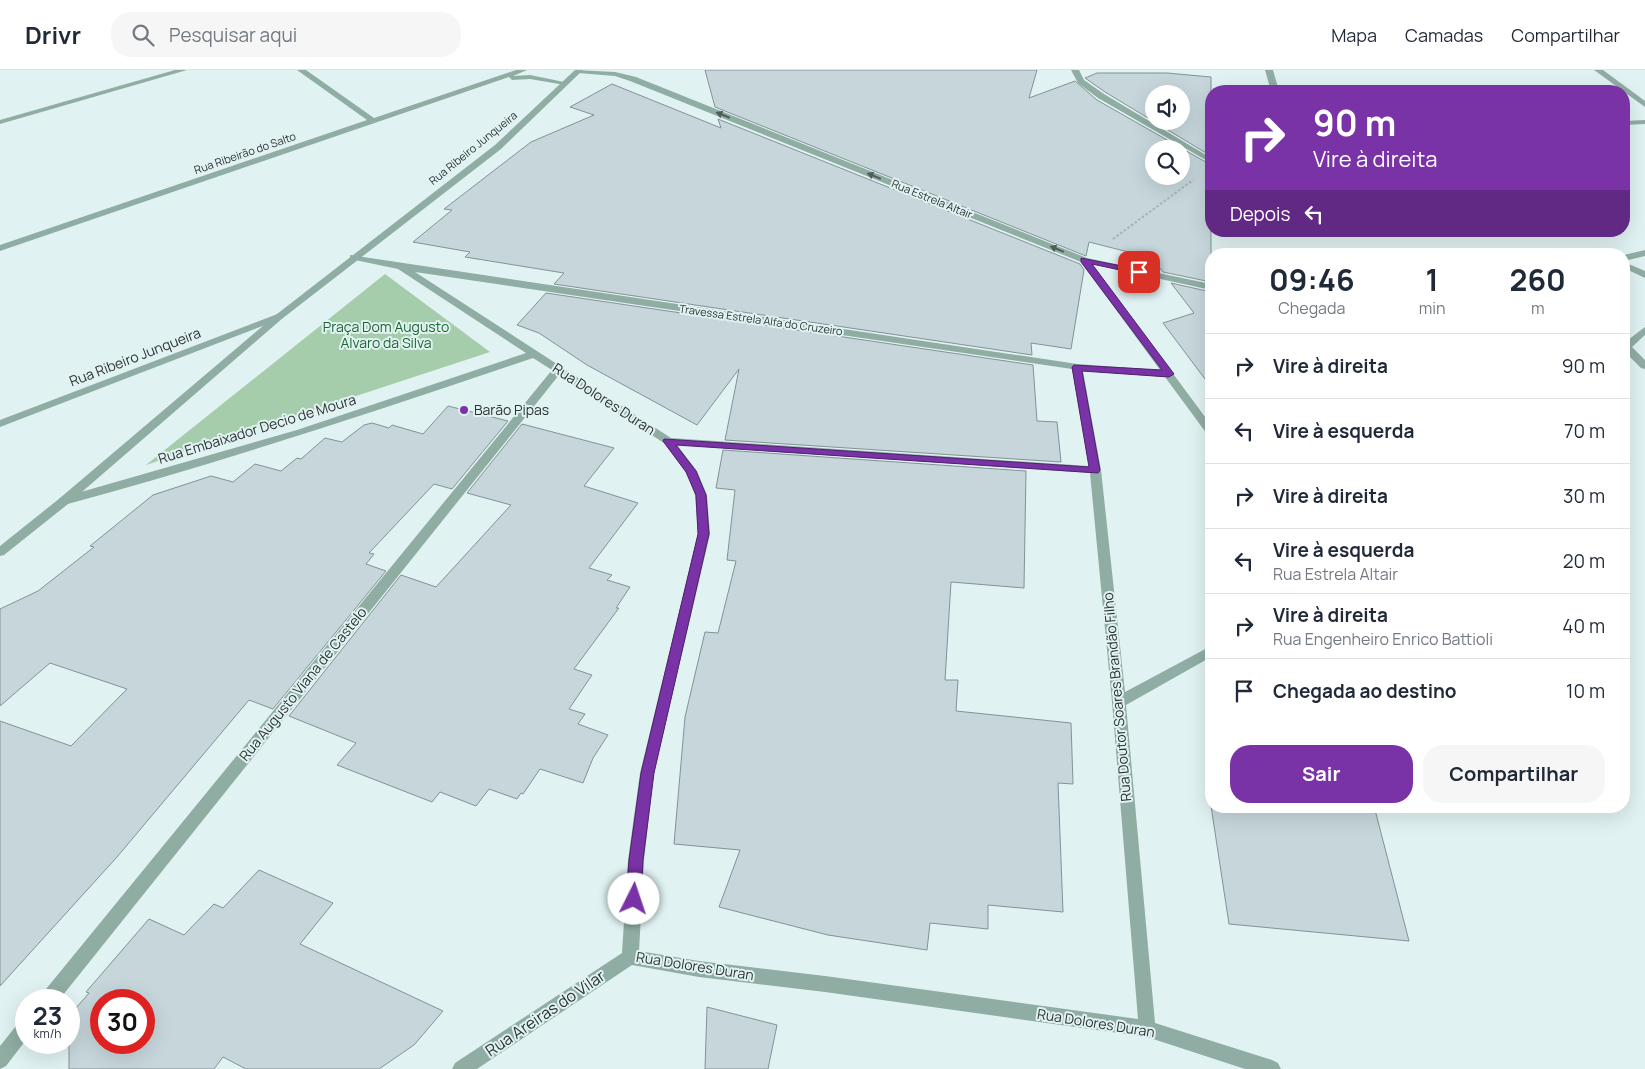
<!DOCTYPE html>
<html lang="pt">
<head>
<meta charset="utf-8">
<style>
  :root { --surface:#fff; --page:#f6f6f7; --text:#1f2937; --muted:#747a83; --line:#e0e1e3; --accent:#7a33a6 }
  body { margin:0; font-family:Manrope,sans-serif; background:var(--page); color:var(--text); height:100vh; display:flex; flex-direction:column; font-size:19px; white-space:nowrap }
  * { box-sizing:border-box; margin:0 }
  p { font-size:16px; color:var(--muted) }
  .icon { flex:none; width:28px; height:28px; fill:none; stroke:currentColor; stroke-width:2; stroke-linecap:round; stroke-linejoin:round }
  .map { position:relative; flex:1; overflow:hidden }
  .drawer { position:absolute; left:1205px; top:178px; width:425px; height:565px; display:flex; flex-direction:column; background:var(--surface); border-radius:20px; box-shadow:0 5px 20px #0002 }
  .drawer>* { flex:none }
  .banner { position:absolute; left:1205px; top:15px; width:425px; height:152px; border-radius:20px; box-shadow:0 5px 20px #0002; background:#7a33a6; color:#fff; overflow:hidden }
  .fabs { position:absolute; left:1145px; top:15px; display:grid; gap:10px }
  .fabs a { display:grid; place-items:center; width:45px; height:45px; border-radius:50%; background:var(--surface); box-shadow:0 5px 20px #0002; font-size:25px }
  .speed { position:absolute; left:15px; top:919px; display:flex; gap:10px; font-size:25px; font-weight:700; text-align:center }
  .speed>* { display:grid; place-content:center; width:65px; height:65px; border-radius:50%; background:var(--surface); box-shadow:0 5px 20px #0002; line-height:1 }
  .speed small { font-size:12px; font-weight:400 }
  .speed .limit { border:8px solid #d22; background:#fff; color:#111 }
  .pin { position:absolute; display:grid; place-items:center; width:42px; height:42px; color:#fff; margin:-21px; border-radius:10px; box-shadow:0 2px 8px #0006 }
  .me { position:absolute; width:55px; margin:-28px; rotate:4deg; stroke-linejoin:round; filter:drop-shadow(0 0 4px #0008) }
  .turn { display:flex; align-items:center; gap:18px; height:105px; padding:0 25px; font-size:22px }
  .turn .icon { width:65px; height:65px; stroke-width:2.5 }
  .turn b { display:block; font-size:35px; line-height:42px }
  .then { display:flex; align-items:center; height:48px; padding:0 25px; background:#0003; gap:10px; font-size:19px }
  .eta { display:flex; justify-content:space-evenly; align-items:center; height:85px; text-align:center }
  .eta b { font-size:30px; font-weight:700; line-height:35px }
  .button { display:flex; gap:10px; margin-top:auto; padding:10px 25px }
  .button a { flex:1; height:58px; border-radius:20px; background:var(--accent); color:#fff; font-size:20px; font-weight:700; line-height:58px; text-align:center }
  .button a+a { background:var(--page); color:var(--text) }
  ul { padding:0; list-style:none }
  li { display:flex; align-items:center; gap:15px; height:65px; padding:0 25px; border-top:1px solid var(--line) }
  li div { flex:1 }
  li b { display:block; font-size:19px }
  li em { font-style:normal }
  header { display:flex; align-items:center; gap:30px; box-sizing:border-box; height:70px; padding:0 25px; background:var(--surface); border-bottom:1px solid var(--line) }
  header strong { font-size:24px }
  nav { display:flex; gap:28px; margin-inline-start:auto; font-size:18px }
  .search { width:350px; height:45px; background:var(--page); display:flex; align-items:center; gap:12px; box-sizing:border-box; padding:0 18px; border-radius:20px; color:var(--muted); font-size:19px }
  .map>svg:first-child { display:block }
</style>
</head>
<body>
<header>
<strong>Drivr</strong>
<div class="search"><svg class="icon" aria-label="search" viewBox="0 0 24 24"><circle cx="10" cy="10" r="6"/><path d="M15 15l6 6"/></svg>Pesquisar aqui</div>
<nav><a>Mapa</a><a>Camadas</a><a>Compartilhar</a></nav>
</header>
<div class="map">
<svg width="1645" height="999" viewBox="0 0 1645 999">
  <rect width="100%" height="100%" fill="#e1f2f2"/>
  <path fill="#a5cdab" d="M 385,204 L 490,282 L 146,395 Z"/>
  <path fill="#c6d6db" stroke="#839296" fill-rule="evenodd" d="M 705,0 L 1037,0 L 1029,28 L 1075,11 L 1097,30 L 1211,95 L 1211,212 L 1163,202 L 1152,188 L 1089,172 L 1086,186 L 715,37 ZM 1154,79 L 1181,79 L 1181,106 L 1154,106 Z
    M 1097,3 L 1167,3 L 1211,7 L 1211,86 L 1105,22 L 1085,8 ZM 1154,24 L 1181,24 L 1181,51 L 1154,51 Z
    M 612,14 L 721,58 L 718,49 L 1080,194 L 1084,200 L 1071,279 L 1031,273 L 1032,285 L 554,214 L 564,203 L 465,187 L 470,182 L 413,172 L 452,140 L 444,139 L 531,72 L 594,45 L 570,37 Z
    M 1171,213 L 1211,222 L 1211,317 L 1163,253 L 1194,243 Z
    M 546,223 L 1033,295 L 1037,351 L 1057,352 L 1061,392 L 725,370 L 739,299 L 697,355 L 587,295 L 539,263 L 517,255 Z
    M 448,336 L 508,351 L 452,419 L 434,414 L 369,483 L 374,484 L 366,494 L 386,501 L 273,639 L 249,630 L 117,787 L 0,916 L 0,651 L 71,676 L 127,619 L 50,593 L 0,636 L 0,539 L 38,521 L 94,477 L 90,476 L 153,425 L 211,406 L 233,412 L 255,394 L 281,401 L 297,388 L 301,389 L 325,368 L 342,372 L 364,355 L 372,353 L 389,358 L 392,355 L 423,364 Z
    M 522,354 L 614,378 L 584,416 L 638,433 L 589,498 L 612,505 L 607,510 L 630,517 L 616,538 L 619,538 L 574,599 L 592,605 L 569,639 L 585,644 L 578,654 L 608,665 L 593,688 L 583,713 L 540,699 L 523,724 L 521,723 L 517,729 L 489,719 L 476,736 L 440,722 L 432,732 L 337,695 L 356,673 L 289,646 L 401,505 L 436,517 L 511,435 L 467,423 Z
    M 723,380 L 1026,401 L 1024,518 L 951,512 L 945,610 L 958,610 L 956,641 L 1071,653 L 1073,714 L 1058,713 L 1063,842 L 988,835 L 988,859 L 930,853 L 927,880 L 828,865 L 719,837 L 740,780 L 674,774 L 685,647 L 705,562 L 718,563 L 736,491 L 727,490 L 735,420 L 716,418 Z
    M 1211,736 L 1374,736 L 1409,871 L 1229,854 Z
    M 259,800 L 333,833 L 300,874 L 443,941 L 414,975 L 379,999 L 246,999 L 223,987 L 214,999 L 69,999 L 69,946 L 89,923 L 86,922 L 149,849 L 184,865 L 214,834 L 223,838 ZM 101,930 L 144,930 L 144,972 L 101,972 Z
    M 707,937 L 777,955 L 768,999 L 705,999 Z"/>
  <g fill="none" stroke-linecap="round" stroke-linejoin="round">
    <path stroke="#a6b3b3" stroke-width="2" stroke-dasharray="2.5 2" stroke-linecap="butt" d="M 1113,169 L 1193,110"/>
    <path fill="#90ada3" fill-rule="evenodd" d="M 175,0 L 187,0 L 0,54 L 0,50 Z
      M 297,0 L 306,0 L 374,48 L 516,0 L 527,0 L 513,6 L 530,5 L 569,13 L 565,15 L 530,9 L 512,10 L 509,7 L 0,181 L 0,175 L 367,50 Z
      M 575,0 L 615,2 L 636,7 L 1087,188 L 1211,214 L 1211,220 L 1092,194 L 1211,355 L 1211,365 L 1207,364 L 1165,307 L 1083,301 L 1101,400 L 1125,622 L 1211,576 L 1211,587 L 1126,635 L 1155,953 L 1272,990 L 1278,993 L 1281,999 L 1245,999 L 1147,967 L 825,922 L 699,907 L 632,895 L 477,999 L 452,999 L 455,993 L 622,883 L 628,790 L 640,703 L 698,464 L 695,425 L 686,402 L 664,373 L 559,305 L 59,930 L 39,930 L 42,924 L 552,300 L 533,288 C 378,341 222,392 64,435 L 60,434 L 58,431 L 60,428 L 297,360 L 526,283 L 398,199 L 350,189 L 350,185 L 1077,294 L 1160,300 L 1081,192 L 630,11 L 615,6 L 578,3 ZM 415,202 L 1072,299 L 1089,396 L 671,368 ZM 677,375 L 1090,403 L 1112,632 L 1138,949 L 825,906 L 699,891 L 639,881 L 644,790 L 654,703 L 710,464 L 707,425 L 697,401 Z
      M 1071,0 L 1079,0 L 1084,10 L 1104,24 L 1211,88 L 1211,93 L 1098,28 L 1078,13 Z
      M 1265,0 L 1273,0 L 1279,21 L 1271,21 Z
      M 1594,0 L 1603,0 L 1645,31 L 1645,37 Z
      M 1645,50 L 1645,54 L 1624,55 L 1624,51 Z
      M 1645,180 L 1645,186 L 1624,191 L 1624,185 Z
      M 1624,192 L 1645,201 L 1645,208 L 1624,198 Z
      M 280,243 L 283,244 L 283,248 L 0,357 L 0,350 Z
      M 1645,257 L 1645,265 L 1632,277 L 1645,290 L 1645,299 L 1641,298 L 1624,281 L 1624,273 Z
      M 26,949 L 26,970 L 6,996 L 0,999 L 0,976 L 20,951 Z"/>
    <path fill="#90ada3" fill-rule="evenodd" d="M 575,0 L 583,0 L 501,79 L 283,248 L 68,434 L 4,485 L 0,486 L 0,476 L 60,428 L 277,244 L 495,75 Z"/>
  </g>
  <defs><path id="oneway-solid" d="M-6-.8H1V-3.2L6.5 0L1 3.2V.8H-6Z" transform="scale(1.25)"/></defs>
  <g fill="#505e5a">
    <use href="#oneway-solid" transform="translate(723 45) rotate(-158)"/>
    <use href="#oneway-solid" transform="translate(874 106) rotate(-158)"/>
    <use href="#oneway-solid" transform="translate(1057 179) rotate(-158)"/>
  </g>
  <path fill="#7a33a6" stroke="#4f216c" d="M 1081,188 L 1142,200 L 1143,202 L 1139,204 L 1092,194 L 1174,304 L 1169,307 L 1082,301 L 1100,400 L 1098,403 L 676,375 L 696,401 L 706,425 L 709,464 L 654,703 L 643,790 L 641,829 L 639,833 L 634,835 L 628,833 L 626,829 L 629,790 L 641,703 L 698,464 L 696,425 L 686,402 L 663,371 L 664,369 L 1089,397 L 1072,297 L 1074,295 L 1162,300 L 1081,192 Z"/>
  <circle fill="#7a33a6" stroke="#e1f2f2" stroke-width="2" cx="464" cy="340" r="5"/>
  <g text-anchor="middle" stroke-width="4" stroke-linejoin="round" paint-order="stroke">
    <g font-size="11" fill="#2d3333" stroke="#e1f2f2">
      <text transform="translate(473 78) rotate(-39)" y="4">Rua Ribeiro Junqueira</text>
      <text transform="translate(245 83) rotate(-19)" y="4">Rua Ribeirão do Salto</text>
      <text transform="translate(932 129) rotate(22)" y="4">Rua Estrela Altair</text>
      <text transform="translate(761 250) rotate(8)" y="4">Travessa Estrela Alfa do Cruzeiro</text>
    </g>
    <g font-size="14" fill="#1e6631" stroke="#e1f2f2">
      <text x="386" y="262">Praça Dom Augusto<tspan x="386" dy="16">Alvaro da Silva</tspan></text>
    </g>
    <g font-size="14" fill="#2d3333" stroke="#e1f2f2">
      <text transform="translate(135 287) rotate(-21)" y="5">Rua Ribeiro Junqueira</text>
      <text transform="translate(604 329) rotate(33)" y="5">Rua Dolores Duran</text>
      <text transform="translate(257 359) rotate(-17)" y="5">Rua Embaixador Decio de Moura</text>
      <text transform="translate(303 614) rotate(-51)" y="5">Rua Augusto Viana de Castelo</text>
      <text transform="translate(1117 627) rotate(-95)" y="5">Rua Doutor Soares Brandão Filho</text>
      <text transform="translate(695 896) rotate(9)" y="5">Rua Dolores Duran</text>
      <text transform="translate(1096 953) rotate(9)" y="5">Rua Dolores Duran</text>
    </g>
    <g font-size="14" fill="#2d3333" stroke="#e1f2f2" text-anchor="start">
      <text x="474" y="345">Barão Pipas</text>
    </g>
    <g font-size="16" fill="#2d3333" stroke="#e1f2f2">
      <text transform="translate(545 943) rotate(-34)" y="6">Rua Areiras do Vilar</text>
    </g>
  </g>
</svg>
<div class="fabs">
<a><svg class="icon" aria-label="sound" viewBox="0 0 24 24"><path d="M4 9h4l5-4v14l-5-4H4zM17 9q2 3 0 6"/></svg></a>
<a><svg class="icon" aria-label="search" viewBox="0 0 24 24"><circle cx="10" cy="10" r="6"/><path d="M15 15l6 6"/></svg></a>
</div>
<div class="speed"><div>23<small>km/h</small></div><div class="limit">30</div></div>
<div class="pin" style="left:1139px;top:202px;background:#d93025"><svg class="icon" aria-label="arrive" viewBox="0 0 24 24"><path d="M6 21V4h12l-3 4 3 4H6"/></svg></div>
<svg class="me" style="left:634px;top:829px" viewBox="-20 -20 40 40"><circle r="19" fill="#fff"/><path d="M0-13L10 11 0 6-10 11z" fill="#7a33a6"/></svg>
<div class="banner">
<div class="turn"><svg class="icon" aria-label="right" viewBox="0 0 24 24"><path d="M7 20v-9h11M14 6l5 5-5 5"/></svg><div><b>90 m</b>Vire à direita</div></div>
<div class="then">Depois<svg class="icon" aria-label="left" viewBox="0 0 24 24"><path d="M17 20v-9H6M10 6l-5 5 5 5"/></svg></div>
</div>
<section class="drawer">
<div class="eta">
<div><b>09:46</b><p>Chegada</p></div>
<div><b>1</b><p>min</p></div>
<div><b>260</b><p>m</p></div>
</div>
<ul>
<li><svg class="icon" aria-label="right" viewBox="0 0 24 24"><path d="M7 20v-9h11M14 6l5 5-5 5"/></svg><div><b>Vire à direita</b></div><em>90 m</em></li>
<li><svg class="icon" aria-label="left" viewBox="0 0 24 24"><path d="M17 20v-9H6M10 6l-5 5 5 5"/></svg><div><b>Vire à esquerda</b></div><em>70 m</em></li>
<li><svg class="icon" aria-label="right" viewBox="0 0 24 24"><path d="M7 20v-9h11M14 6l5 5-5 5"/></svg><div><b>Vire à direita</b></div><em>30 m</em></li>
<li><svg class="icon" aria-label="left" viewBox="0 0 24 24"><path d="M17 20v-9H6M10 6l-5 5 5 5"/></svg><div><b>Vire à esquerda</b><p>Rua Estrela Altair</p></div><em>20 m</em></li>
<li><svg class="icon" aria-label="right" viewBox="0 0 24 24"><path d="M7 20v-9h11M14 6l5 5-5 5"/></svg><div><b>Vire à direita</b><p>Rua Engenheiro Enrico Battioli</p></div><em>40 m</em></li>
<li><svg class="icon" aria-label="arrive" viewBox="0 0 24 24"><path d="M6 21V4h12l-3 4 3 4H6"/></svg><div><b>Chegada ao destino</b></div><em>10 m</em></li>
</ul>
<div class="button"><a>Sair</a><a>Compartilhar</a></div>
</section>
</div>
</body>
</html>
